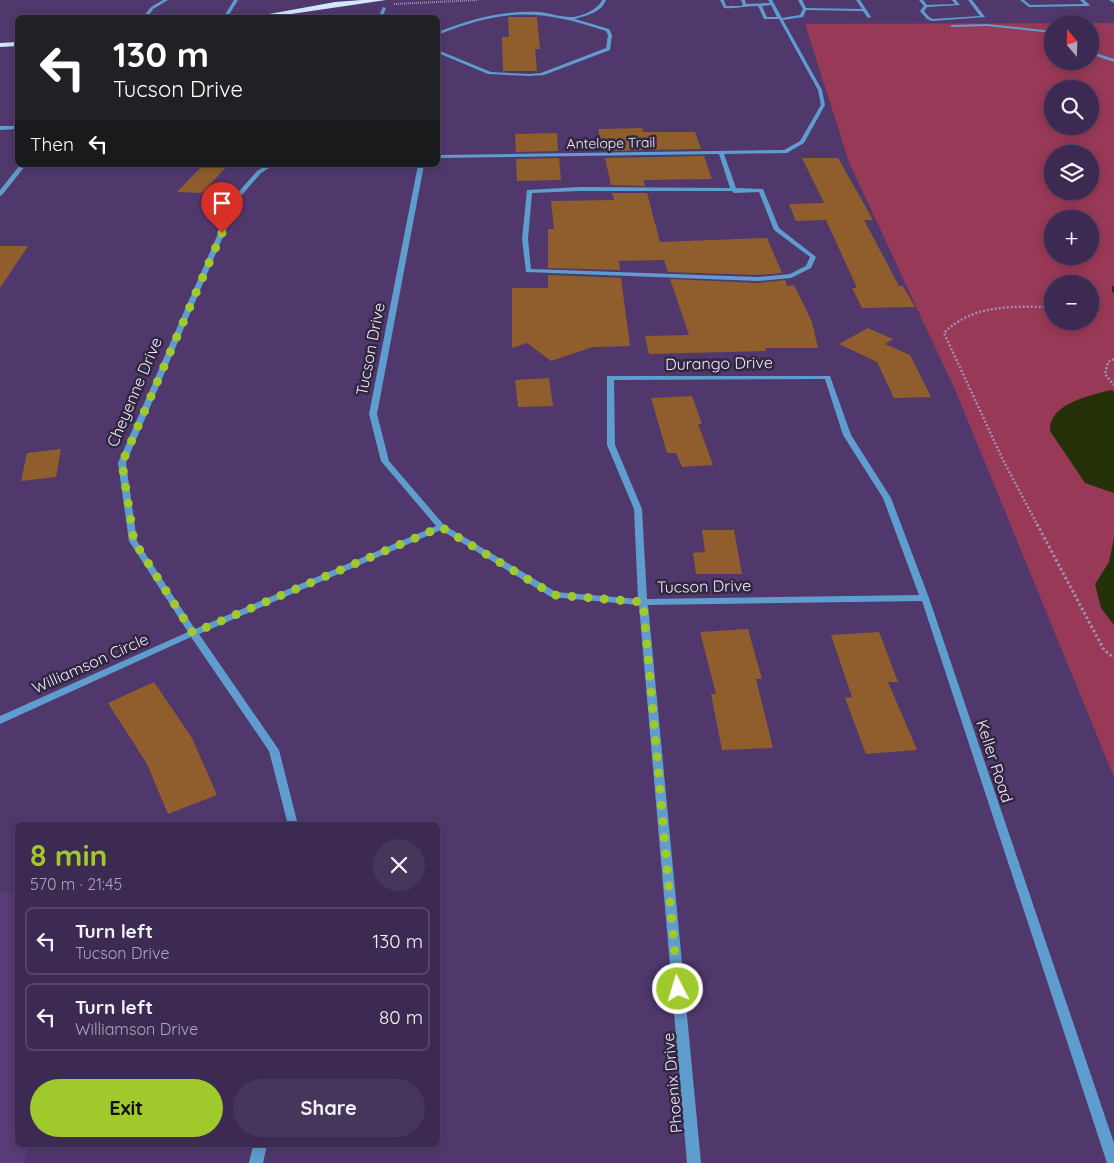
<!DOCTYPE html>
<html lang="en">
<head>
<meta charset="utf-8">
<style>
  :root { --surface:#3c2a52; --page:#47365c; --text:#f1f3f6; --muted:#aca7b8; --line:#554669; --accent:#a0c92b }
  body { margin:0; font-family:Quicksand,sans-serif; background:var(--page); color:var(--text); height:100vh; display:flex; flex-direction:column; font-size:19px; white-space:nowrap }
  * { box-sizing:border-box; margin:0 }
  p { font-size:16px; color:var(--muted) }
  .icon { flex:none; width:28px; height:28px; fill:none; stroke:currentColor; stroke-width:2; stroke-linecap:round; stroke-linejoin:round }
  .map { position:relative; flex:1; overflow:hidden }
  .drawer { position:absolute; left:15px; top:822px; width:425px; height:325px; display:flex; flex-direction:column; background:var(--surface); border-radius:8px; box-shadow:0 2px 12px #0003,0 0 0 1px var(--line) }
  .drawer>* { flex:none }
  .guide { position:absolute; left:15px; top:15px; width:425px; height:152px; border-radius:8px; box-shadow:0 2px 12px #0003,0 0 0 1px var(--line); background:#202124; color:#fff; overflow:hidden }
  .needle { width:32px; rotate:341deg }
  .buttons { position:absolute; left:1044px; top:15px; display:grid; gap:10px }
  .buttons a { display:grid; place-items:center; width:55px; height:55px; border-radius:50%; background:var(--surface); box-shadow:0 2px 12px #0003,0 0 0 1px var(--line); font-size:25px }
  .pin { position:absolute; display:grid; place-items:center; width:42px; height:42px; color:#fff; margin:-51px -21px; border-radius:50% 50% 50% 0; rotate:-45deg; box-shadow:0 0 5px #0007 }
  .pin .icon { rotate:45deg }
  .me { position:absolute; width:55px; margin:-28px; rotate:355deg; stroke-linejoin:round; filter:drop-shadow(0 0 4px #0008) }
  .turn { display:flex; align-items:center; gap:18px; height:105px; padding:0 15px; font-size:22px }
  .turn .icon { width:65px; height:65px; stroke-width:2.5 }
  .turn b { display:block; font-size:35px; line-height:42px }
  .then { display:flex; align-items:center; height:48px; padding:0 15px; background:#0003; gap:10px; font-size:19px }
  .round { display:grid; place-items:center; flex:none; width:52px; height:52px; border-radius:26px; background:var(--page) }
  .overview { display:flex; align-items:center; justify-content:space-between; height:85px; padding:0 15px }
  h1 { font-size:30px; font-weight:800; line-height:38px; color:var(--accent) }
  .cta { display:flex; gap:10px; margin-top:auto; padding:10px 15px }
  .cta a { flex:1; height:58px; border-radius:30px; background:var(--accent); color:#111; font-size:20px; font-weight:800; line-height:58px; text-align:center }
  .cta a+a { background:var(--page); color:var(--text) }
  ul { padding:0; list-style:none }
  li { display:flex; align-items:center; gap:15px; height:68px; margin:0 10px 8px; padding:0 5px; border:2px solid var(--line); border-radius:8px }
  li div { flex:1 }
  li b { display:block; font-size:19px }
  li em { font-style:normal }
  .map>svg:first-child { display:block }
</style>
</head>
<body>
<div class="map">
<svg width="1114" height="1163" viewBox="0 0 1114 1163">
  <rect width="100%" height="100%" fill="#50386d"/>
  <path fill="#593c79" d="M 0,893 L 17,893 L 18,1145 L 30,1145 L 24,1163 L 0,1163 Z"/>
  <path fill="#983957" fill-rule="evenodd" d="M 1114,23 L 1114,777 L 956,392 L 849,162 L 805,24 ZM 1052,24 L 1090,24 L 1090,61 L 1052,61 ZM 1052,89 L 1090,89 L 1090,126 L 1052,126 ZM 1052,154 L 1090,154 L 1090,191 L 1052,191 ZM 1052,219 L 1090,219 L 1090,256 L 1052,256 ZM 1052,284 L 1090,284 L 1090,321 L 1052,321 Z"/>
  <path fill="#253109" d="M 1111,390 L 1114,391 L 1114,493 L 1085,483 L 1050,431 C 1050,428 1050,423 1052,420 C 1059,402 1095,394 1111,390 Z
    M 1114,538 L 1114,625 L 1101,608 L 1095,584 L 1109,562 Z"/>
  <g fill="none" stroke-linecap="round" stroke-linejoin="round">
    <path fill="#253109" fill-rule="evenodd" d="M 1112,286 L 1114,286 L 1114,293 L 1112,292 Z"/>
  </g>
  <path fill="#8f5e2c" d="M 508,17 L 537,17 L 540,49 L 535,49 L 537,71 L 503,71 L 502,37 L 509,37 Z
    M 642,128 L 643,132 L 695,132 L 701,149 L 603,151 L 598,129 Z
    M 557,133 L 558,151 L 516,152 L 515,134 Z
    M 704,156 L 712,179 L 644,180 L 645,186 L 611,185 L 605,158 Z
    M 559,158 L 561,180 L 517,181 L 516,159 Z
    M 802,158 L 838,158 L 873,220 L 864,220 L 899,286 L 903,286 L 915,307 L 862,308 L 852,288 L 857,288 L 826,220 L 796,221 L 789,204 L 824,203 Z
    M 203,165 L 228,165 L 202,193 L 177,192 Z
    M 612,193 L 647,193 L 660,242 L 767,238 L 782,273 L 758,275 L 668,272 L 664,260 L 619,261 L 620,270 L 548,268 L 548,229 L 554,229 L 551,201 L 614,200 Z
    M 0,246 L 28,246 L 0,288 Z
    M 548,275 L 621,278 L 630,346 L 593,347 L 551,361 L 527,343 L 512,348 L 512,288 L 548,288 Z
    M 670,279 L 758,283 L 785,280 L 787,286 L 794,285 L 812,322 L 818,348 L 765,348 L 766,351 L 649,354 L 645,336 L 689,335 Z
    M 868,328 L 893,339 L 885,344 L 910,355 L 931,397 L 894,398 L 877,362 L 839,344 Z
    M 549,378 L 553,406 L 518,407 L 515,380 Z
    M 692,396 L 702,424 L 698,424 L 713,465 L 682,467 L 676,453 L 667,453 L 651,398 Z
    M 61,449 L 56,477 L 21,481 L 27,453 Z
    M 702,530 L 734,530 L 742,574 L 696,574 L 693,553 L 705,552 Z
    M 748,629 L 762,679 L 756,679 L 773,748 L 722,750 L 711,694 L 716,694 L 700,632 Z
    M 879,632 L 898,682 L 888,682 L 917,750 L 866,754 L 845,698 L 852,697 L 831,635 Z
    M 154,682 L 192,738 L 217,795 L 168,814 L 147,764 L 108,703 Z"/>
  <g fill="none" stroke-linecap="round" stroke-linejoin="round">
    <path stroke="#9f8fb4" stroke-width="2" stroke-dasharray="1 1" stroke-linecap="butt" d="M 394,4 L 478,0
      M 1090,303 L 1093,302"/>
    <path stroke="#9f8fb4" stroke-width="2.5" stroke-dasharray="2 2" stroke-linecap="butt" d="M 1114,359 L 1108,362 L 1105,374 L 1114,385
      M 1038,526 L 1003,460 L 944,333 C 974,303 1013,307 1052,307"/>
    <path stroke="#9f8fb4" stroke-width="3" stroke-dasharray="2.5 2.5" stroke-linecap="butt" d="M 1037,524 L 1104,650 L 1114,658"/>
    <path fill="#5f9dce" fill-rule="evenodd" d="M 163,0 L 168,0 L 153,9 L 147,18 L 142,18 L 151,7 Z
      M 234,0 L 238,0 L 227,18 L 223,18 Z
      M 602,0 L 606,0 C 601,13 587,15 575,19 L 609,29 L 612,35 L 610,50 L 544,75 L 529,76 L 488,74 L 438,53 L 438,51 L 440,51 L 491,72 L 529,74 L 541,73 L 606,48 L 608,35 L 606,31 C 540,9 505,8 440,34 L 438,34 L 438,32 C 471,19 503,10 539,12 C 550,13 560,17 570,17 C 579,18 599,9 602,0 Z
      M 720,0 L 724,0 L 726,6 L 741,6 L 743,5 L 741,0 L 745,0 L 746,4 L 770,3 L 768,0 L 772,0 L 782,18 L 800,15 L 803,9 L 798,0 L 802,0 L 806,8 L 862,9 L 856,0 L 860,0 L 871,17 L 868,18 L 863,11 L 806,10 L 803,17 L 783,20 L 822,90 L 825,105 L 804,143 L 787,153 L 724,154 L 736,188 L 763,189 L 779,228 L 816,257 L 811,268 L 791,278 L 758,281 L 526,272 L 522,239 L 527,190 L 580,187 L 730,188 L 719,154 L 438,158 L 438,155 L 784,150 L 800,141 L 821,105 L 818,90 L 779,19 L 764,19 L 758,6 C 746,6 736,9 724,8 ZM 771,5 L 777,17 L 767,17 L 762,6 ZM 580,191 L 732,191 L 734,193 L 759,192 L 774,230 L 810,257 L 806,266 L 790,274 L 758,277 L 531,269 L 528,239 L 532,193 Z
      M 919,0 L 923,0 L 927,5 L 955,4 L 952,0 L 956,0 L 960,5 L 927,7 L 924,11 L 929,17 L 933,19 L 980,16 L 968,0 L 972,0 L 985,17 L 932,21 L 927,19 L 920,11 L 924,6 Z
      M 1020,0 L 1024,0 L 1030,5 L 1084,4 L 1080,0 L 1084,0 L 1090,5 L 1088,6 L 1029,7 Z
      M 1109,0 L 1114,0 L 1114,3 Z
      M 383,7 L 386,8 L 382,18 L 378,18 Z
      M 987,24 L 1052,31 L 1052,33 L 987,26 L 952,27 L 950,26 L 952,25 Z
      M 1090,51 L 1114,59 L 1114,62 L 1090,54 Z
      M 0,126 L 18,126 L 18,129 L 0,130 Z
      M 20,165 L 26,165 L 2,195 L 0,196 L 0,190 Z
      M 267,165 L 274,165 L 261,173 L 240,197 L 126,463 L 137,541 L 195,629 L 436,526 L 381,461 L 369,414 L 418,165 L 424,165 L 377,414 L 389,461 L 444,525 L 556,592 L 638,599 L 634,509 L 607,445 L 607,376 L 830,376 L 851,435 L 891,498 L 929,598 L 1114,1143 L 1114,1163 L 1107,1163 L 922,601 L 648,605 L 701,1163 L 687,1163 L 639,605 L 551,597 L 441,530 L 199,634 L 279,750 L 298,825 L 288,825 L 269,751 L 191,637 L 0,724 L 0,716 L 188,632 L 129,541 L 118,463 L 234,197 L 257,171 ZM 825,379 L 843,435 L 883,498 L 919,595 L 647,599 L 642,509 L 615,445 L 614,380 Z
      M 253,1145 L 267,1145 L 263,1163 L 249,1163 Z"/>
    <path fill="#d2e9fd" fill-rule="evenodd" d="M 362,0 L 386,0 L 264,18 L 247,18 L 335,2 Z
      M 18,42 L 18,46 L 0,47 L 0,43 Z"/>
  </g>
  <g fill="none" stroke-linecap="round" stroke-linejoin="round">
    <path stroke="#a0c92b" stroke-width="9" stroke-dasharray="0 16.2" d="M 222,233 L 122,463 L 134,541 L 193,633 L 441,527 L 554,595 L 643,602 L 678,989"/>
  </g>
  <g text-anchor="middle" stroke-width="5" stroke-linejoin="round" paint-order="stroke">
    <g font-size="14" fill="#f1e9fd" stroke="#31263f">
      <text transform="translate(611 143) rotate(-1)" y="5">Antelope Trail</text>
    </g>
    <g font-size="16" fill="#f1e9fd" stroke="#31263f">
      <text transform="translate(370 349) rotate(-79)" y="6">Tucson Drive</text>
      <text transform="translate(719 363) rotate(-1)" y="6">Durango Drive</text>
      <text transform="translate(134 392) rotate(-67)" y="6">Cheyenne Drive</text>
      <text transform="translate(704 586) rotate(-1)" y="6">Tucson Drive</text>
      <text transform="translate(90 663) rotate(-24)" y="6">Williamson Circle</text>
      <text transform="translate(995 761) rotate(72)" y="6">Keller Road</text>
      <text transform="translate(672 1083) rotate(-95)" y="6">Phoenix Drive</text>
    </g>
  </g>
</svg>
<div class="buttons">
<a><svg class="needle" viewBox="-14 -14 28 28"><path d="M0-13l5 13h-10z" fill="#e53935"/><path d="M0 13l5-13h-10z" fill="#aca7b8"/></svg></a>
<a><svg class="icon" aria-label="search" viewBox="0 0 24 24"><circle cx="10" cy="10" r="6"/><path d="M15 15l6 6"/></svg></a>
<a><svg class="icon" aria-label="layers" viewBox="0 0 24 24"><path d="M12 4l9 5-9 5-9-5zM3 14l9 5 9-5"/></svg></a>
<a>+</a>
<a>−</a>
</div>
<div class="pin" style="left:222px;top:233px;background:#d93025"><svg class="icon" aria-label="arrive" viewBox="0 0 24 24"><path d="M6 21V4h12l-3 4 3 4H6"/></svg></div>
<svg class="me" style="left:678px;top:989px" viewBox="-20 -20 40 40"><circle r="17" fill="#a0c92b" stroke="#fff" stroke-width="3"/><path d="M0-11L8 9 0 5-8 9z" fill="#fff"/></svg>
<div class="guide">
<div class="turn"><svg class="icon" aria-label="left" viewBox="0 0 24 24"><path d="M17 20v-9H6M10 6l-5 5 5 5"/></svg><div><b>130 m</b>Tucson Drive</div></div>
<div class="then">Then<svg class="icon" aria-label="left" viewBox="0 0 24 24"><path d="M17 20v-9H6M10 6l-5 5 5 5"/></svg></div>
</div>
<section class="drawer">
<div class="overview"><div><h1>8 min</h1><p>570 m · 21:45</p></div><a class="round"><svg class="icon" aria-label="close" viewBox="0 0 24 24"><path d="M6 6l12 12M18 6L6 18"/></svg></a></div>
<ul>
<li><svg class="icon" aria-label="left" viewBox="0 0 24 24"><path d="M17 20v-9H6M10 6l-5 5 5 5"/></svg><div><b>Turn left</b><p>Tucson Drive</p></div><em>130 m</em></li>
<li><svg class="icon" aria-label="left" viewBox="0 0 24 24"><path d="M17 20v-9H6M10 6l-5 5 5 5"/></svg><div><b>Turn left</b><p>Williamson Drive</p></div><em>80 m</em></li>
</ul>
<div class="cta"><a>Exit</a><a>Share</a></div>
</section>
</div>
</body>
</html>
